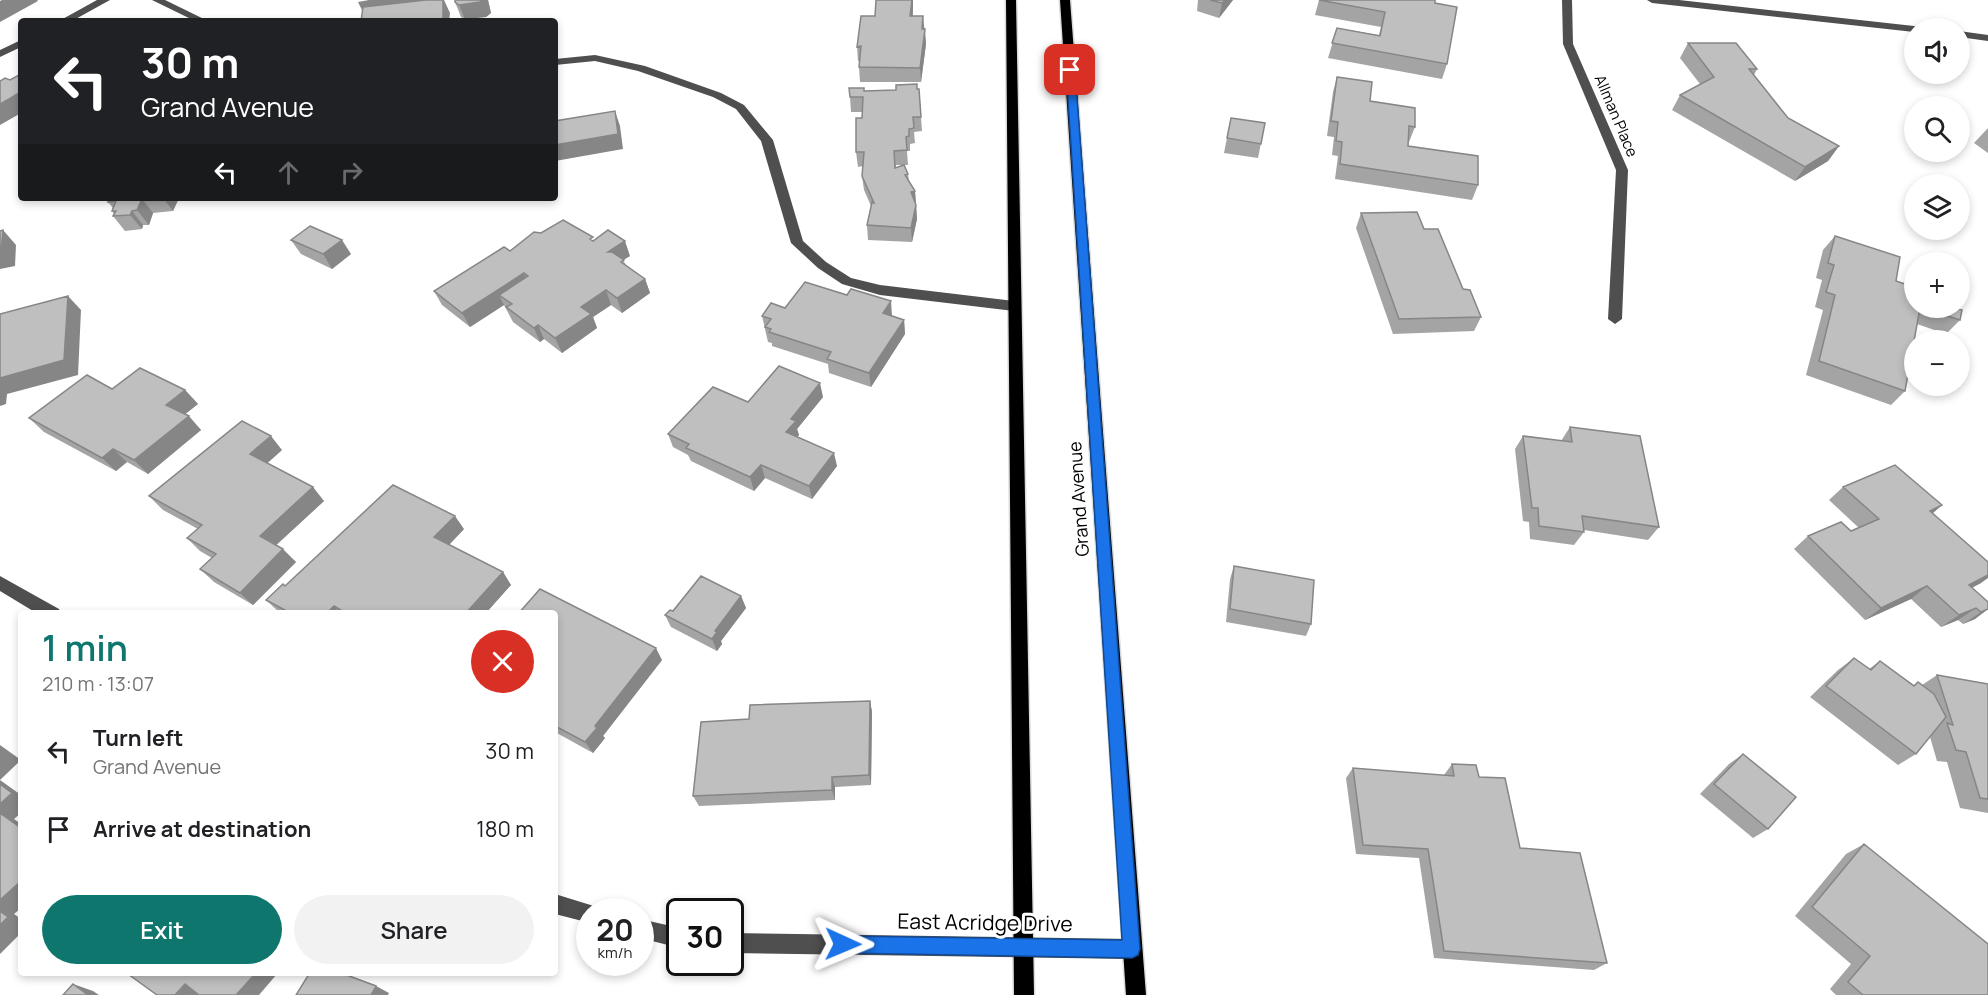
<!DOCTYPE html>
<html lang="en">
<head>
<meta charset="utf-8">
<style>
  :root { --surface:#fff; --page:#f2f2f2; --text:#202124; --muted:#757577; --accent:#0f766e }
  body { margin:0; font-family:Manrope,sans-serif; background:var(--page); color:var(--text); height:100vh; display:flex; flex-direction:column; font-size:22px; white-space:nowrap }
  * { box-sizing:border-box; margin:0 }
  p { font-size:20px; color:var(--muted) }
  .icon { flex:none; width:33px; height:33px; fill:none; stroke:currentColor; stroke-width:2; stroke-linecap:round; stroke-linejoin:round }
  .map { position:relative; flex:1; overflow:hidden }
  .drawer { position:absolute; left:18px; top:610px; width:540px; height:366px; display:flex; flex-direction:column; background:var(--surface); border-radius:6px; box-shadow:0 3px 9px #0003 }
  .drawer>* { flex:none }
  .banner { position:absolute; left:18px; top:18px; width:540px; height:183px; border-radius:6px; box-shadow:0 3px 9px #0003; background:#202124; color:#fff; overflow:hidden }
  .fabs { position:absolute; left:1904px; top:18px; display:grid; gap:12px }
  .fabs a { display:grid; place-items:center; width:66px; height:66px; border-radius:50%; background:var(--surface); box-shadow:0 3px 9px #0003; font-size:30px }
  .speed { position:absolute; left:576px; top:898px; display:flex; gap:12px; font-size:30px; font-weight:700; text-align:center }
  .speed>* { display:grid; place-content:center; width:78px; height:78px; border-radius:50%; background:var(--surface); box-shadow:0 3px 9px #0003; line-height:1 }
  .speed small { font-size:15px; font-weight:400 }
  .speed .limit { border:3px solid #111; border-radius:9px; background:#fff; color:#111 }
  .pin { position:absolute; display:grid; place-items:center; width:51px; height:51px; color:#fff; margin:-26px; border-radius:12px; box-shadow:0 3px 9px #0006 }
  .me { position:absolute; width:66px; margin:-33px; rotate:91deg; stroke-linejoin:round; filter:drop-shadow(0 0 4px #0008) }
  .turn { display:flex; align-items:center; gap:21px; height:126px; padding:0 24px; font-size:27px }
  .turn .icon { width:78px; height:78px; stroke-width:2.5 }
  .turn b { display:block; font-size:42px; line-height:51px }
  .lanes { display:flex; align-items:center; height:57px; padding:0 24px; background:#0003; justify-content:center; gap:30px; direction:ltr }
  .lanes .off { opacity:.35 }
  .round { display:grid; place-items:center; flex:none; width:63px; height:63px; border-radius:32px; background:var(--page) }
  .headline { display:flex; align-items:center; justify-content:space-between; height:102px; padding:0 24px }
  h1 { font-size:36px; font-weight:600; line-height:45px; color:var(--accent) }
  .cta { display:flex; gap:12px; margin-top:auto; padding:12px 24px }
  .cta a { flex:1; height:69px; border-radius:36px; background:var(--accent); color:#fff; font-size:24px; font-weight:600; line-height:69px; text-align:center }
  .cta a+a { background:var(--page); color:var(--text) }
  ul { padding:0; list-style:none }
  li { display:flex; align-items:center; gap:18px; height:78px; padding:0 24px }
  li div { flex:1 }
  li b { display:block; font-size:22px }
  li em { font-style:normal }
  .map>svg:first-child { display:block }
</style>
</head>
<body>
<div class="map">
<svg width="1988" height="995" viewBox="0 0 1988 995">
  <rect width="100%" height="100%" fill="#fff"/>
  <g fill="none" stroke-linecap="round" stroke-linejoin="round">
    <g stroke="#dbdbdb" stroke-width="3">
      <path id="major" d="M 1006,0 L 1016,0 L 1034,995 L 1014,995 Z
        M 1060,0 L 1070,0 L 1146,995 L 1126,995 Z"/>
    </g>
    <path fill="#4f4f4f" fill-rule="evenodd" d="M 97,0 L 110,0 L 72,21 L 59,21 Z
      M 152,0 L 165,0 L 208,21 L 195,21 Z
      M 1562,0 L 1572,0 L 1573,44 L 1628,170 L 1622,319 L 1615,324 L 1608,319 L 1616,170 L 1563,44 Z
      M 1647,0 L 1679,0 L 1914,26 L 1919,28 L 1914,28 L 1914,32 L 1652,3 Z
      M 1959,31 L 1988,35 L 1988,41 L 1959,37 Z
      M 21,40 L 21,47 L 0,57 L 0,50 Z
      M 595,55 L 645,66 L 721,93 L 744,105 L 773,140 L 803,241 L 826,262 L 851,278 L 880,285 L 1014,301 L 1021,306 L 1019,309 L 1014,311 L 880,295 L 842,284 L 818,268 L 791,243 L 761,141 L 736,109 L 713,97 L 638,71 L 595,61 L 555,65 L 555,59 Z
      M 0,576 L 59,609 L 61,614 L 38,614 L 0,591 Z
      M 555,894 L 597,907 L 599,912 L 590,912 L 590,923 L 555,914 Z
      M 640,919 L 680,928 L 680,948 L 640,938 Z
      M 730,933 L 1132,939 L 1139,942 L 1142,949 L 1139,956 L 1132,959 L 730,953 Z"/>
    <use href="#major" fill="#000" fill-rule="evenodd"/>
  </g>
  <path fill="#a4a4a4" d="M 455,0 L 488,0 L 491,13 L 486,17 L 465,19 L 461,17 L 455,2 Z
    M 1198,0 L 1233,0 L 1219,18 L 1197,11 Z
    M 1319,0 L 1435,3 L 1447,64 L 1442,79 L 1328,58 L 1337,28 L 1379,35 L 1381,27 L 1315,15 Z
    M 913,9 L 913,16 L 925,29 L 926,44 L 921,82 L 860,82 L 859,67 L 859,61 L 858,61 L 857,47 L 875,16 Z
    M 1688,43 L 1757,69 L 1754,75 L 1788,118 L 1839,146 L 1828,161 L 1795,181 L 1672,110 L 1680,95 L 1700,84 L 1680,58 Z
    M 1337,77 L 1370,101 L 1415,127 L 1409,142 L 1408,142 L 1408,146 L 1478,185 L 1472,200 L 1335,179 L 1338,156 L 1332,155 L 1334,137 L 1327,136 L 1333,92 Z
    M 919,89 L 922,131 L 914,132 L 915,143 L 910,144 L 910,151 L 907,151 L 908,165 L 896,165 L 896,167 L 908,174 L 909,181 L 915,191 L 917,219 L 912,242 L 868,240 L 867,225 L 871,206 L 864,190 L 862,176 L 863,166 L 858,167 L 856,152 L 862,118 L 862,112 L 851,112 L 850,97 L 864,91 Z
    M 1231,118 L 1265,123 L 1258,158 L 1224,153 Z
    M 1988,128 L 1988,153 L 1974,143 Z
    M 110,198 L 179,198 L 173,211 L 153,213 L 149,225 L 143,225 L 142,229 L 125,231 L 113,216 L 114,214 L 112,211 L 113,208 L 108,202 Z
    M 1361,213 L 1424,229 L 1481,317 L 1474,331 L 1393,334 L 1356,228 Z
    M 1835,236 L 1896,281 L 1914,308 L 1954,308 L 1960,320 L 1946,334 L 1917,324 L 1905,391 L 1891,405 L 1806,375 L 1823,310 L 1815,307 L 1822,280 L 1816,278 L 1823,250 Z
    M 291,240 L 351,254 L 332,269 L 301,254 Z
    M 594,240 L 630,256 L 623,260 L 626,265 L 645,279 L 650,293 L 622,313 L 611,305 L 593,317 L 597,328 L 562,353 L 544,339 L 540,342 L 513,322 L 504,305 L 470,327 L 442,305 L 434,291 L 510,251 Z
    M 785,308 L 892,316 L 904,320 L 905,334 L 871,387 L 829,373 L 828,364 L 772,346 L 772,343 L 768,342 L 762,316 Z
    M 112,389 L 185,390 L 198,404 L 185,414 L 201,430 L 148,474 L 127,462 L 116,471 L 44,432 L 29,418 Z
    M 823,397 L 797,429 L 799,435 L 797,437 L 837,466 L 812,499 L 765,478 L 754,491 L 691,461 L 688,455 L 673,447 L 668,434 L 748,402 Z
    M 1570,427 L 1659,527 L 1648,540 L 1584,530 L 1584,532 L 1574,545 L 1530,539 L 1529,522 L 1523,521 L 1515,449 L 1523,436 L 1561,441 Z
    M 282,450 L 267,463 L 324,501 L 276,545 L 296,562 L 253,605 L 214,582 L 200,569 L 212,558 L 200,551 L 187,538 L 198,529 L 163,510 L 149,496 Z
    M 1843,487 L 1942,505 L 1933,513 L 1981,583 L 1972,588 L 1988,609 L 1975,619 L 1963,624 L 1958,620 L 1941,627 L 1911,599 L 1865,620 L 1794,549 L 1808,536 L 1851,531 L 1859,528 L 1829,500 Z
    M 464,529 L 449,545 L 503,572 L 511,585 L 485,614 L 282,614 L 279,612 L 266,600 L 285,586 Z
    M 1234,566 L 1311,624 L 1306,636 L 1226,622 L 1230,579 Z
    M 741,596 L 746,608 L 721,641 L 722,644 L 717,651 L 671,627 L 665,615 L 673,611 Z
    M 555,614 L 662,660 L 603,736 L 605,738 L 593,753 L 555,732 Z
    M 1854,658 L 1869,669 L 1880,661 L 1914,685 L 1918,682 L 1922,685 L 1937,675 L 1988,684 L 1988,813 L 1960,808 L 1947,762 L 1937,761 L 1930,737 L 1916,754 L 1898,765 L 1810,697 L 1838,670 Z
    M 870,701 L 872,712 L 871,785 L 835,787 L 835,800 L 699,806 L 693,796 L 749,719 Z
    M 1743,754 L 1768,829 L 1753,838 L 1700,794 L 1729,764 Z
    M 1452,764 L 1479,777 L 1520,848 L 1607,963 L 1594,970 L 1434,958 L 1419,858 L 1356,854 L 1346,778 L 1353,768 L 1444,775 Z
    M 1864,844 L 1988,995 L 1836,995 L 1830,989 L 1851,964 L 1795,916 L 1846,854 Z"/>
  <path fill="#868686" d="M 2,0 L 37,0 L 38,1 L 0,22 L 0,1 Z
    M 369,0 L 431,0 L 365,16 L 358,2 Z
    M 443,0 L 444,0 L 450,13 L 449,21 L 443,21 Z
    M 483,0 L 488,0 L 491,13 L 486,17 L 465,19 L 459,5 Z
    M 912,0 L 913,0 L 913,9 L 911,31 L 910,16 Z
    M 1225,0 L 1233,0 L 1219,18 L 1222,3 Z
    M 923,16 L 926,44 L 921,82 L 920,68 Z
    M 21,92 L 21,113 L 0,125 L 0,104 Z
    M 555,107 L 557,121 L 555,122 Z
    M 615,111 L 620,126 L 623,149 L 555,161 L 555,145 Z
    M 1839,146 L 1828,161 L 1795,181 L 1805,167 Z
    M 915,191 L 917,219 L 912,242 L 911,228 L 911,192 Z
    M 163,198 L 179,198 L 173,211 Z
    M 142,199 L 153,213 L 149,225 L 137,210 Z
    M 132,211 L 143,225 L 142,229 L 130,215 Z
    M 3,230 L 16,245 L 15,266 L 0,269 L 0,252 Z
    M 342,240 L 351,254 L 332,269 L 323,254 Z
    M 625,241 L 630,256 L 613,266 L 608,252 Z
    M 524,273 L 531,288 L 499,295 L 504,305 L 470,327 L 462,313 Z
    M 645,279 L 650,293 L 622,313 L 617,298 Z
    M 606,290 L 611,305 L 593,317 L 597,328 L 562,353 L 555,338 L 581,307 Z
    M 68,296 L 81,310 L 78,375 L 7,394 L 6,404 L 0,406 L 0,378 Z
    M 891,301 L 892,316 L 883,313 Z
    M 904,320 L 905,334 L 871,387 L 869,373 Z
    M 538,325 L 544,339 L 540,342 L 534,328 Z
    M 820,383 L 823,397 L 797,429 L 799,435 L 790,446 L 786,432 L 791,419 Z
    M 185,390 L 198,404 L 179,419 L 166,405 Z
    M 189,416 L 201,430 L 148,474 L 134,460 Z
    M 271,436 L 282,450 L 262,468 L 250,454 Z
    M 113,449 L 127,462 L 116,471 L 102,458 Z
    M 834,453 L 837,466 L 812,499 L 809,486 Z
    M 761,465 L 765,478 L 754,491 L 750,477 Z
    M 313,487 L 324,501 L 272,549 L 260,536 Z
    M 1942,505 L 1927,518 L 1930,511 Z
    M 455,516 L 464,529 L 444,550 L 434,537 Z
    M 283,549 L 296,562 L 253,605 L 240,593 Z
    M 503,572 L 511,585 L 485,614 L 465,614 Z
    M 1988,575 L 1988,578 L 1981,583 L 1952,597 L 1969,585 Z
    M 1927,586 L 1911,599 L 1865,620 L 1881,608 Z
    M 741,596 L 746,608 L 721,641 L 722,644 L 717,651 L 712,639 L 715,631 Z
    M 334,606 L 341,614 L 326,614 Z
    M 1976,608 L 1958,620 L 1941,627 L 1959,615 Z
    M 1988,609 L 1975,619 L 1963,624 L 1981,612 Z
    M 656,648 L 662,660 L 603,736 L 605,738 L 593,753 L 585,742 L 595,726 Z
    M 870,701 L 872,712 L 871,785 L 869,775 Z
    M 0,745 L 21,760 L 0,780 Z
    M 832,777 L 835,787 L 835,800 L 832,790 Z
    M 0,780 L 21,795 L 21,813 L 14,819 L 21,824 L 21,828 L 0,813 Z
    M 21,881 L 21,908 L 14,914 L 21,919 L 21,933 L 0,954 L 0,900 Z
    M 255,974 L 277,974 L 259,995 L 236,995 Z
    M 73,984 L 93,991 L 99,995 L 88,995 Z
    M 185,984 L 199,995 L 175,995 Z
    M 376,986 L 389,993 L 388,995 L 371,995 Z"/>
  <path fill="#bfbfbf" stroke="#868686" stroke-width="1.5" d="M 426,0 L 443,0 L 443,21 L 361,21 L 363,7 Z
    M 455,0 L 483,0 L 480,2 L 459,5 L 455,2 Z
    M 876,0 L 912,0 L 910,16 L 923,16 L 922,29 L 925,29 L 920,68 L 859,67 L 861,46 L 857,47 L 861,16 L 875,16 Z
    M 1210,0 L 1225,0 L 1222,3 Z
    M 1319,0 L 1435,0 L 1435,3 L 1457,7 L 1447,64 L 1332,43 L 1337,28 L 1380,36 L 1385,12 Z
    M 1688,43 L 1736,43 L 1757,69 L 1749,69 L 1788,118 L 1839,146 L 1805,167 L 1680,95 L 1714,77 Z
    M 21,74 L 21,92 L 0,104 L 0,81 L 5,78 L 10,80 Z
    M 1337,77 L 1372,82 L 1370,101 L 1415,108 L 1415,127 L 1409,126 L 1408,146 L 1478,156 L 1478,185 L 1340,164 L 1342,142 L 1336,141 L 1338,122 L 1331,121 Z
    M 917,84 L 917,89 L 919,89 L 921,117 L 913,117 L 914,128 L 909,129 L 909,136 L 906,137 L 907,150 L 894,151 L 895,168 L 904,165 L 908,174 L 905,175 L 915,191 L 911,192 L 916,205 L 911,228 L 867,225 L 872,202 L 874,203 L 862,176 L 864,152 L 856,152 L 856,118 L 862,118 L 863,97 L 850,97 L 849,88 L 864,88 L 864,91 L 896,90 L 896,85 Z
    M 615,111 L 618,134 L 555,145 L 555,121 Z
    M 1231,118 L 1265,123 L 1261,144 L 1227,138 Z
    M 110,198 L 149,198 L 142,199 L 137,210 L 132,211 L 130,215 L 113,216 L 116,211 L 112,211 L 116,201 L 108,202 Z
    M 1417,212 L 1424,229 L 1438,229 L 1463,289 L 1470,290 L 1481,317 L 1399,319 L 1361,213 Z
    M 563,220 L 593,237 L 590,239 L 593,241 L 608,230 L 625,241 L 608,252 L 612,252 L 624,260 L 621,262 L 645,279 L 617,298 L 606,290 L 581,307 L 591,314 L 555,338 L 538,325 L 534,328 L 506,307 L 512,304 L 499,295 L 528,276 L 524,273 L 462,313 L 434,291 L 504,247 L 510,251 L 534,232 L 541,233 Z
    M 310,226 L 342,240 L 323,254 L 291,240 Z
    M 3,230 L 1,252 L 0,252 L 0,231 Z
    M 1835,236 L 1900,257 L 1896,281 L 1914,287 L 1914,308 L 1920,308 L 1905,391 L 1819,361 L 1835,295 L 1826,292 L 1834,265 L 1828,263 Z
    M 805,282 L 847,295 L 851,289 L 891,301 L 883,313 L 904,320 L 869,373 L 827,359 L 831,352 L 769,332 L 771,329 L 765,327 L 771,319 L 762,316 L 771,303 L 785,308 Z
    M 68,296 L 64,360 L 0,378 L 0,314 Z
    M 1923,308 L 1954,308 L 1962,310 L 1960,320 Z
    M 779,366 L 820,383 L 791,419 L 796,421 L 786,432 L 834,453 L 809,486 L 761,465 L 750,477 L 686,448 L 689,444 L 668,434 L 713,387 L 748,402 Z
    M 140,368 L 185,390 L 166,405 L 189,416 L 134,460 L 113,449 L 102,458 L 29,418 L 87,375 L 112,389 Z
    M 242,421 L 271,436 L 250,454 L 313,487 L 260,536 L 283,549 L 240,593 L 200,569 L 216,554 L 187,538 L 202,525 L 149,496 Z
    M 1570,427 L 1640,436 L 1659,527 L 1582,516 L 1584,532 L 1539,526 L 1538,508 L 1532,508 L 1523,436 L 1572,442 Z
    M 1895,465 L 1942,505 L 1930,511 L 1988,562 L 1988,575 L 1969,585 L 1988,602 L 1988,609 L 1981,612 L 1976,608 L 1959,615 L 1927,586 L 1881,608 L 1808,536 L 1841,522 L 1851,531 L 1879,519 L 1843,487 Z
    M 393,485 L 455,516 L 434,537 L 503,572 L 465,614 L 382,614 L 378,611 L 376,614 L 347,614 L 334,606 L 326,614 L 292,614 L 266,600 L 283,584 L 285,586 Z
    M 1234,566 L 1314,580 L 1311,624 L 1230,609 Z
    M 701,576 L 741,596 L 715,631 L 717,632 L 712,639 L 665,615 L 670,610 L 673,611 Z
    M 540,589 L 656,648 L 595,726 L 597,728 L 585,742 L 555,726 L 555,614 L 518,614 Z
    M 1854,658 L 1871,670 L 1880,661 L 1914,686 L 1918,682 L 1934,694 L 1946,717 L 1916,754 L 1826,686 Z
    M 1937,675 L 1988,684 L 1988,799 L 1980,798 L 1966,752 L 1956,750 L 1947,723 L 1953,725 Z
    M 870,701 L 869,775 L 832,777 L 832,790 L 693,796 L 701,722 L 749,719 L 750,705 Z
    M 1743,754 L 1796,797 L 1768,829 L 1714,784 Z
    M 1452,764 L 1476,765 L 1479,777 L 1505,778 L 1520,848 L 1580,853 L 1607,963 L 1444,951 L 1428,849 L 1363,845 L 1353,768 L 1454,776 Z
    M 0,784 L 12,793 L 0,804 Z
    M 0,813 L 21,828 L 21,881 L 0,900 Z
    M 1864,844 L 1988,944 L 1988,995 L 1863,995 L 1848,982 L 1870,956 L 1812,907 Z
    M 0,911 L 8,917 L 0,925 Z
    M 128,974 L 255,974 L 236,995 L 199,995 L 185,984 L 175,995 L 157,995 Z
    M 309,974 L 344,974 L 376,986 L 371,995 L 296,995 Z
    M 73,984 L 88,995 L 63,995 Z"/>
  <path fill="#1a73e8" stroke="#114b97" stroke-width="1.5" d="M 1066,68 L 1075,70 L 1140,949 L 1138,955 L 1132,958 L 843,953 L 836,951 L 834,944 L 836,938 L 843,936 L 1122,940 Z"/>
  <g text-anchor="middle" stroke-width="6" stroke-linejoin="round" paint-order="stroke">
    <g font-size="15" fill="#000" stroke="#fff">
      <text transform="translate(1616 116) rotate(67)" y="5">Allman Place</text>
    </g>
    <g font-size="18" fill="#000" stroke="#fff">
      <text transform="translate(1079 499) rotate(-94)" y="6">Grand Avenue</text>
    </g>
    <g font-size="21" fill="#000" stroke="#fff">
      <text transform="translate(985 923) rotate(1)" y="7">East Acridge Drive</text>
    </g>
  </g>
</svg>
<div class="fabs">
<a><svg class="icon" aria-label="sound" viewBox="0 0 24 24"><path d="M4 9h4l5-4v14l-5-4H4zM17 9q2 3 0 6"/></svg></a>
<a><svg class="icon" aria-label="search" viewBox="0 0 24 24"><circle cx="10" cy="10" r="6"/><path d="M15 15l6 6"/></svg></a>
<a><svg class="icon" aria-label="layers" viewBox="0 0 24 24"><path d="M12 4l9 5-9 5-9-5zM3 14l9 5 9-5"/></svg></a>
<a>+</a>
<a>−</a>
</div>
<div class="speed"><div>20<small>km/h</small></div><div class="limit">30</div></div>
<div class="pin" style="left:1070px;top:70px;background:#d93025"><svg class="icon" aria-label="arrive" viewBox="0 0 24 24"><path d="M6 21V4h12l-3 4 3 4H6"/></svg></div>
<svg class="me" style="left:843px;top:944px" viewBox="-20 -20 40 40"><path d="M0-17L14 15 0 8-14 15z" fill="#1a73e8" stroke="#fff" stroke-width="4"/></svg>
<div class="banner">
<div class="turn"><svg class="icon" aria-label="left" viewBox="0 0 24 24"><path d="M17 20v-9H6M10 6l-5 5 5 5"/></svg><div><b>30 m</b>Grand Avenue</div></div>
<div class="lanes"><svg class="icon" aria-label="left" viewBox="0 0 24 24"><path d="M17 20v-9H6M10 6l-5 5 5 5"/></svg><svg class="icon off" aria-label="ahead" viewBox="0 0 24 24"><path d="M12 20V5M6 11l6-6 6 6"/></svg><svg class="icon off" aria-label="right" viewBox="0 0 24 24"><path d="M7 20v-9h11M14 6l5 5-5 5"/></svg></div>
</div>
<section class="drawer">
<div class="headline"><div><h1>1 min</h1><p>210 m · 13:07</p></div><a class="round" style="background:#d93025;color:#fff"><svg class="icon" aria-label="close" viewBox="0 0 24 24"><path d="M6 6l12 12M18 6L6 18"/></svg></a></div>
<ul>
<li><svg class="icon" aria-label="left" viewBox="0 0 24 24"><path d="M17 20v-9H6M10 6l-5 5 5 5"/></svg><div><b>Turn left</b><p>Grand Avenue</p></div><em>30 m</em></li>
<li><svg class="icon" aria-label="arrive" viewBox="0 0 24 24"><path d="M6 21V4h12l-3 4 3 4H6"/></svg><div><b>Arrive at destination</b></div><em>180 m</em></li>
</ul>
<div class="cta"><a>Exit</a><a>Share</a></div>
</section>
</div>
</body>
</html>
